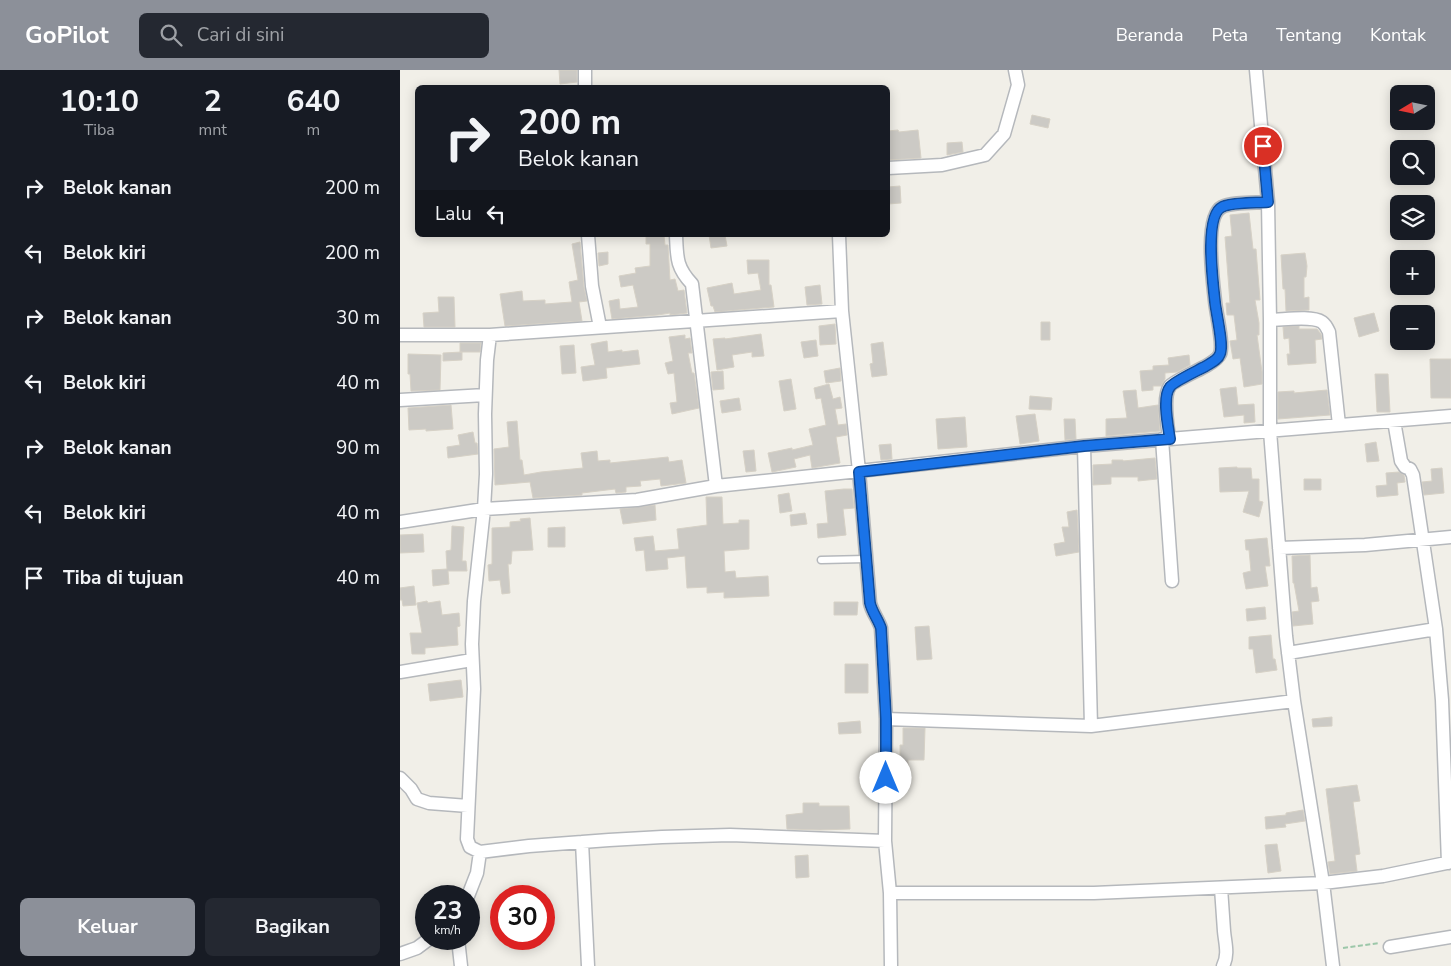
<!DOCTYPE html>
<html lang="id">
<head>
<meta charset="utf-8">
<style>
  :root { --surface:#171b24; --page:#242831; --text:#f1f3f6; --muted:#9ea1a6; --accent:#8c9099 }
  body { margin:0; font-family:"Nunito Sans",sans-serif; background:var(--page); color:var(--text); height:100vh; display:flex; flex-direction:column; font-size:19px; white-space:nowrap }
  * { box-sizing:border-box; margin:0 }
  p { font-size:16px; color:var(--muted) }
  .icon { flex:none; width:28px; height:28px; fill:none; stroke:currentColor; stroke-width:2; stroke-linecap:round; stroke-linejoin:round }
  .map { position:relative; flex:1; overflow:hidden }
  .drawer { display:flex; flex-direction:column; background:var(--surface); width:400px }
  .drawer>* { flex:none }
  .top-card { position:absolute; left:15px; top:15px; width:475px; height:152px; border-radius:8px; box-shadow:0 2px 12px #0003; background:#171b24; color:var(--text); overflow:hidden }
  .needle { width:32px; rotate:260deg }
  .tools { position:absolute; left:990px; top:15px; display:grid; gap:10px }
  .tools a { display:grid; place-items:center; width:45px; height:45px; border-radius:8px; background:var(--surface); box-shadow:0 2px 12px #0003; font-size:25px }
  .speed { position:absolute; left:15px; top:815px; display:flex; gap:10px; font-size:25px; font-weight:700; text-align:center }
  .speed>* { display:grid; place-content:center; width:65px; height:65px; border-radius:50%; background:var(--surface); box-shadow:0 2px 12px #0003; line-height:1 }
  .speed small { font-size:12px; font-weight:400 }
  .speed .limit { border:8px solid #d22; background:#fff; color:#111 }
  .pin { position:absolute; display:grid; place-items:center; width:42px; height:42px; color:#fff; margin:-21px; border:2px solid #fff; border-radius:50%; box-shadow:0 1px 5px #0007 }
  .me { position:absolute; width:55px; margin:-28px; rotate:0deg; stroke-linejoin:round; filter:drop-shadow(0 0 4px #0008) }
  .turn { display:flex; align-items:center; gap:18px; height:105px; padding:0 20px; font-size:22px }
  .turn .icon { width:65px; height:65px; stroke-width:2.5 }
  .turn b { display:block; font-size:35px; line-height:42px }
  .then { display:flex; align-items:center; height:48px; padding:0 20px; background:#0003; gap:10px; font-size:19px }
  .eta { display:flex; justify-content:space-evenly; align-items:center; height:85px; text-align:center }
  .eta b { font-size:30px; font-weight:700; line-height:35px }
  .action { display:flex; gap:10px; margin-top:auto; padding:10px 20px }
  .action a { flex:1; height:58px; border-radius:8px; background:var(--accent); color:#fff; font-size:20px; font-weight:700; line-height:58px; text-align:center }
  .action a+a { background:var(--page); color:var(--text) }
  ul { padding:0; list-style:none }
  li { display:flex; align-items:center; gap:15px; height:65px; padding:0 20px }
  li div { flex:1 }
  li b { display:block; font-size:19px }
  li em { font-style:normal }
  header { display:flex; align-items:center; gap:30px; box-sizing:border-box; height:70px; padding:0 25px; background:var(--accent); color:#fff }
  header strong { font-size:24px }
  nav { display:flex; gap:28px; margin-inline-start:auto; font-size:18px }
  .search { width:350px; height:45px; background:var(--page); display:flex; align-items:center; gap:12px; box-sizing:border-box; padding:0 18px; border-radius:8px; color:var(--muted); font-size:19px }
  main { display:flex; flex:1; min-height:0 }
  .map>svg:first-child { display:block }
</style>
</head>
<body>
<header>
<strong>GoPilot</strong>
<div class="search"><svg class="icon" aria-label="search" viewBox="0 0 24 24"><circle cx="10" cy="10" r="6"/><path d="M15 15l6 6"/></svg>Cari di sini</div>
<nav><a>Beranda</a><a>Peta</a><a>Tentang</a><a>Kontak</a></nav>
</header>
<main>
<section class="drawer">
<div class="eta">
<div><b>10:10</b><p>Tiba</p></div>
<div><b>2</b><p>mnt</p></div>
<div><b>640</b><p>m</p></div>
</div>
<ul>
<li><svg class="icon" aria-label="right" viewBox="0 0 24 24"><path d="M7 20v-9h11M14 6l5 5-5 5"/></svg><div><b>Belok kanan</b></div><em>200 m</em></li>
<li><svg class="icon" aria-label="left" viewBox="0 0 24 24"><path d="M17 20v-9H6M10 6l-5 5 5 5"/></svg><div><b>Belok kiri</b></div><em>200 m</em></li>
<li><svg class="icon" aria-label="right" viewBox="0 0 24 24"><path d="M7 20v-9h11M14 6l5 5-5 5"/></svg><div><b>Belok kanan</b></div><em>30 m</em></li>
<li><svg class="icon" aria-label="left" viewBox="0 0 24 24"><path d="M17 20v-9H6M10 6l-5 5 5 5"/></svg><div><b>Belok kiri</b></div><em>40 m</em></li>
<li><svg class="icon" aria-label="right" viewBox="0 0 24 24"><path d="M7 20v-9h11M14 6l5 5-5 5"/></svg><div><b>Belok kanan</b></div><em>90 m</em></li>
<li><svg class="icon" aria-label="left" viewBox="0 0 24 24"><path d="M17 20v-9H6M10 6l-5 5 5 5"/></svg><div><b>Belok kiri</b></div><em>40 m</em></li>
<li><svg class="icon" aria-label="arrive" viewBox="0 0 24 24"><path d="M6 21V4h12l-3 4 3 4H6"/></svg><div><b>Tiba di tujuan</b></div><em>40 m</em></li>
</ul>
<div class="action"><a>Keluar</a><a>Bagikan</a></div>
</section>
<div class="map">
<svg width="1051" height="896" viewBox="0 0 1051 896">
  <rect width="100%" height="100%" fill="#f1efe8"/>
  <path fill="#cccac5" stroke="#d6d1c6" d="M 159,0 L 177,0 L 177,12 L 160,14 Z
    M 632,45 L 650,49 L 648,58 L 630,54 Z
    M 498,60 L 499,62 L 518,60 L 521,88 L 488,90 L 488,61 Z
    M 562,72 L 563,82 L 547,85 L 547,73 Z
    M 500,116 L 501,133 L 488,134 L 488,117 Z
    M 849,143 L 853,179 L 856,179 L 860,230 L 855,230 L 859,253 L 859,265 L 857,265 L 862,302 L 862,314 L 844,317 L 840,288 L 833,289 L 830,271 L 837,270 L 834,245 L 827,245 L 826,233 L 830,233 L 825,167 L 832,166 L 830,145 Z
    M 264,165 L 265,175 L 268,175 L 270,210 L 275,209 L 278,221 L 284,220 L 287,243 L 270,245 L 270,243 L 258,245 L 212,249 L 209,231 L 219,229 L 220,239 L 238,237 L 233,215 L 221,217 L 219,206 L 236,203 L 235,198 L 250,196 L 250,174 L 246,174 L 246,166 Z
    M 309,165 L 325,165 L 327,176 L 311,178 Z
    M 180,172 L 184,217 L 187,231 L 179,232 L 182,251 L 105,256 L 100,224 L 122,221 L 123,231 L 145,230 L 145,234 L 172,232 L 169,212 L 178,210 L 172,174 Z
    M 208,182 L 208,194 L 199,196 L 198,183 Z
    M 905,183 L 907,196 L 906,207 L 904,207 L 904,228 L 909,227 L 909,240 L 886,241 L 885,219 L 883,219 L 881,185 Z
    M 347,190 L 369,190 L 369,215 L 371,215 L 374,237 L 315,242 L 313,236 L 311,236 L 307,218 L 332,213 L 334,224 L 361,220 L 358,203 L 348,204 Z
    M 420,215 L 422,234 L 407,235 L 405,217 Z
    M 38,227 L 54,227 L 55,257 L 24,257 L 23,243 L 39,242 Z
    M 974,243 L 979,261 L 959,267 L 954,248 Z
    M 641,252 L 650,252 L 650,270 L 641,270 Z
    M 435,254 L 436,274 L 420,275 L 419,256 Z
    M 899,256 L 899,259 L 917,259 L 921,264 L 922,269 L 915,270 L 916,293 L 888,295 L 887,284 L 890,284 L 889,268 L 884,269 L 883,257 Z
    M 361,264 L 364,286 L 352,287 L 352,282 L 332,285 L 334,297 L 317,300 L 313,269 L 325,268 L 325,269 Z
    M 285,265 L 285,269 L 290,268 L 292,283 L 288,283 L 292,303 L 294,303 L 299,338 L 272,344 L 270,333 L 277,332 L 274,303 L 268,304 L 265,293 L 273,291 L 269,267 Z
    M 416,270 L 418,286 L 404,288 L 401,272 Z
    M 207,271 L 208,282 L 222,280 L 222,282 L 238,280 L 240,294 L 206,298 L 207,308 L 183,311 L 181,297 L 195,295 L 191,274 Z
    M 483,272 L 487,305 L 472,307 L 470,294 L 473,293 L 471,274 Z
    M 60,273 L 81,273 L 80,282 L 60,282 Z
    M 174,275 L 176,303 L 162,304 L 160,276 Z
    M 62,282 L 62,290 L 43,291 L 43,283 Z
    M 8,284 L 41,285 L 40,320 L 11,321 L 10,304 L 8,304 Z
    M 789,285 L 790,295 L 777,302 L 765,303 L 765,309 L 761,316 L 753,316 L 753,320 L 742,321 L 740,301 L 753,300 L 753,296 L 769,295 L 768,288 Z
    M 1030,289 L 1051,289 L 1051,328 L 1031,328 Z
    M 440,298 L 441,311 L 426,313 L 424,301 Z
    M 323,301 L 324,319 L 313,320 L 311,302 Z
    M 975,304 L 988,304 L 990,342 L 977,342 Z
    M 391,309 L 396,339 L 384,341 L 379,311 Z
    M 429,314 L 433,329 L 440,327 L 442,338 L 435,339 L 438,355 L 446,354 L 447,365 L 436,367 L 440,393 L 412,398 L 410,385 L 394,389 L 396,397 L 372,402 L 368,383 L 392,378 L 392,380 L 413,375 L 409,359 L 426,355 L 421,328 L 416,329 L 414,318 Z
    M 836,317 L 838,335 L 854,334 L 855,352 L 844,353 L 844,345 L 824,347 L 820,319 Z
    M 736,320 L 738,338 L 758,335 L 760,361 L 706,366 L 706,349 L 727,348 L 723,321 Z
    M 927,320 L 930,345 L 878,349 L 878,322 L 894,321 L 894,323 Z
    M 630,326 L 652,328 L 651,340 L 629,339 Z
    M 339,328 L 341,340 L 322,343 L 320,331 Z
    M 51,335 L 53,359 L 26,361 L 26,359 L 9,360 L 8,338 Z
    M 635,344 L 639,371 L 620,374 L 616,346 Z
    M 565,347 L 567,377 L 538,379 L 536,349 Z
    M 664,349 L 675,349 L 676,369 L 665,370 Z
    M 117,351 L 120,390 L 122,390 L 124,405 L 141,402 L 183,398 L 181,383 L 197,381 L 198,391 L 210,390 L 210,393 L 268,387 L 269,392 L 282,390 L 286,413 L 261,416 L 260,409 L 240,411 L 241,416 L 226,417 L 226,422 L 216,423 L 215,419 L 182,423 L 182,425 L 133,428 L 130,412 L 95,415 L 94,379 L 109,377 L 107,352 Z
    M 73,362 L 75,373 L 77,373 L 78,384 L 48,388 L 47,377 L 60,375 L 58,365 Z
    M 976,372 L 979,391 L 967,392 L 965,374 Z
    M 491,374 L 492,389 L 481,390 L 479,375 Z
    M 354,380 L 356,401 L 346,402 L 343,381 Z
    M 755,388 L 757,409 L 738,411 L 738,407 L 711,407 L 711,414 L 693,415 L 693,395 L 712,394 L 712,390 L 723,390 L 723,391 Z
    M 837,397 L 837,398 L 851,398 L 852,409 L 859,409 L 859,431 L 863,432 L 859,447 L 843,442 L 849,421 L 820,422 L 819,398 Z
    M 1042,398 L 1044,423 L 1024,425 L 1022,412 L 1032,411 L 1031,399 Z
    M 999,402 L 1004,405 L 1005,412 L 997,413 L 998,425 L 977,427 L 976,416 L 987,415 L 986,403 Z
    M 904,409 L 921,409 L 921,420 L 904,420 Z
    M 444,419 L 452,419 L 454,438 L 443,439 L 446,465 L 418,468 L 417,454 L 428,453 L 425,421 Z
    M 389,423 L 392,441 L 380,443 L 378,425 Z
    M 306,427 L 322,427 L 323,454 L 339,453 L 339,450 L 349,450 L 349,479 L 324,481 L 325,502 L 335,501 L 336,508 L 368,506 L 369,526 L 324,528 L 324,522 L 307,523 L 307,517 L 287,518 L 285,486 L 267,488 L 268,499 L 246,501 L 244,480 L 236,481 L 234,468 L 253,466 L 255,481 L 279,479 L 277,459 L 307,455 Z
    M 255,435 L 256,450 L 223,454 L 220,439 Z
    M 677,440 L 679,482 L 656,486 L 654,474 L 665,472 L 662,457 L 669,457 L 667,442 Z
    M 405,443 L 407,454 L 391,456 L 390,445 Z
    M 130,448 L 133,480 L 112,481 L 111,494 L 108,494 L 110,523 L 102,524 L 100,510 L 89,511 L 88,495 L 92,494 L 92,458 L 110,457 L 110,452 L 121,451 L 120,449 Z
    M 52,456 L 64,457 L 62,491 L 66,491 L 67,501 L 48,501 L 49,514 L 33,516 L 32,500 L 47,499 L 46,481 L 51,480 Z
    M 165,457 L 165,477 L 148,477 L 148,458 Z
    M 23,464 L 24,482 L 0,483 L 0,465 Z
    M 867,468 L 870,496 L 865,496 L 868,516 L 846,519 L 843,503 L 851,501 L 849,480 L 846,480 L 845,470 Z
    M 910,485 L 911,518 L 917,517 L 919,531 L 911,532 L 913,554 L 893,556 L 892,542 L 899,541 L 894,513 L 893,513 L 892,486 Z
    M 14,516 L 16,535 L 3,536 L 2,530 L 0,530 L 0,518 Z
    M 27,531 L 28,533 L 40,531 L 42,545 L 59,543 L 60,556 L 57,557 L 58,575 L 25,578 L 25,584 L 12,584 L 10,563 L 22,563 L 17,533 Z
    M 434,532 L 458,532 L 457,545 L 434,545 Z
    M 865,537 L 866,549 L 847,551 L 846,539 Z
    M 529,556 L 532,589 L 517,590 L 515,557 Z
    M 871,565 L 873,589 L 875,589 L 877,600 L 856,603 L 853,579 L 849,579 L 849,567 Z
    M 445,594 L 468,594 L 468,623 L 445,623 Z
    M 61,610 L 63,627 L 30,631 L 28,614 Z
    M 932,647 L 932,656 L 913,657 L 912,649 Z
    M 460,651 L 461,663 L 439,664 L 438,653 Z
    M 503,658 L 525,658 L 524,690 L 508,690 L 508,719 L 494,719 L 494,704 L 500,705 L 500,675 L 503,675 Z
    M 957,715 L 960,731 L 953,732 L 960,784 L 955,785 L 957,801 L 930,804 L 928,792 L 935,791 L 926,719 Z
    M 403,733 L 419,733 L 419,736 L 449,736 L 450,759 L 420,760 L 387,759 L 386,745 L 403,743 Z
    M 903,740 L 905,751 L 885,754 L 886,757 L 866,759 L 865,747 L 886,745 L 886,743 Z
    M 877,774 L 881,801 L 868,803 L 865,775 Z
    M 408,785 L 409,807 L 396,808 L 395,786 Z"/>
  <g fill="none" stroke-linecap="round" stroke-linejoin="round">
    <g stroke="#b5b8bc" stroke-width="9">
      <path id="service" d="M 421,490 L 466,489"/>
    </g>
    <g stroke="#b5b8bc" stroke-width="15">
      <path id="minor" d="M 185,0 L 185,18
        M 856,0 L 868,132 L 870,250 L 870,361 L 886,566 L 894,631 L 923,813 L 933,896
        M 488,98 L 542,95 L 585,85 L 604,64 L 618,15 L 615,0
        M 188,165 L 192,216 L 200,257
        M 276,165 C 277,187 276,197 292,214 L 316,416
        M 439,165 L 442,241 L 459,401 L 470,533 C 472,542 478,549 481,558 L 486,649 L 485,771 L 490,823 L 491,896
        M 442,241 L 90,265 L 87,290 L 85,344 L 86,404 L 84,439 L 74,531 L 72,574 L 74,619 L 67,769 L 70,777 L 80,782 L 129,776 L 209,770 L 262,767 L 330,765 L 485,771
        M 870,250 C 883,250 911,245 922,252 C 926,255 927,258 929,262 L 939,355
        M 0,265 L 90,265
        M 0,330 L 85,325
        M 994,351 L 1001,391 L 1005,397 L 1010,399 L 1013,405 L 1036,559 L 1042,630 L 1048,793
        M 762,369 L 772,511
        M 769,369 C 768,356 762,327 770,316 C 773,312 799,300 806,296 C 811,293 818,289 820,284 C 824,274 816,243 815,231 C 813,213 804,146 822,137 C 831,132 857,133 868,132
        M 684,376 L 691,656
        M 0,452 L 84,439 L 237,430 L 316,416 L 459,401 L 684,376 L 1051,346
        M 879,478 L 965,475 L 1051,467
        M 888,583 L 1036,559
        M 0,602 L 72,590
        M 486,649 L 691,656 L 894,631
        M 0,708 L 11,719 L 17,729 L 29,733 L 68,736
        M 182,772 L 188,896
        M 821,818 C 822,832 823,847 824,861 C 825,873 829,884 823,896
        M 490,823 L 694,823 L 923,813 L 983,806 L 1051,792
        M 68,826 L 77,803 L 80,782
        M 58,869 L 61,896
        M 990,877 L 1051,867
        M 0,884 L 17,878 L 29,869"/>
    </g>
    <path stroke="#9cc7a9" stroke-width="2" stroke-dasharray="5 2.5" stroke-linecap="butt" d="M 943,878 L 980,873"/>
    <use href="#service" stroke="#fff" stroke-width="6"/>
    <use href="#minor" stroke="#fff" stroke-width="12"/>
  </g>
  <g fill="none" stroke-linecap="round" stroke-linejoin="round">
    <g stroke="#114b97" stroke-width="12">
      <path id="route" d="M 486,708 L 486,649 L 481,558 C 478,549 472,542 470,533 L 459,402 L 684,376 L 770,369 C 768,356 762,327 770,317 C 773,312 799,300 806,296 C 811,293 818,290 820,284 C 824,275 816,243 815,232 C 813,213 804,146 822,137 C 831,132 857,133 868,132 L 863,76"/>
    </g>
    <use href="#route" stroke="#1a73e8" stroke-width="9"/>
  </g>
</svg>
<div class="tools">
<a><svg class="needle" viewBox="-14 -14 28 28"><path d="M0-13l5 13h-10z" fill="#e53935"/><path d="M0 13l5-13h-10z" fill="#9ea1a6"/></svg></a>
<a><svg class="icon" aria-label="search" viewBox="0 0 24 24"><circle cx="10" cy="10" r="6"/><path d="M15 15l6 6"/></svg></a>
<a><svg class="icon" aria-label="layers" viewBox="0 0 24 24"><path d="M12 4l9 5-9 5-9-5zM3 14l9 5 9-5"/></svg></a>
<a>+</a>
<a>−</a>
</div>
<div class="speed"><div>23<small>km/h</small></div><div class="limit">30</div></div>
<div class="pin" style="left:863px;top:76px;background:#d93025"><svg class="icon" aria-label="arrive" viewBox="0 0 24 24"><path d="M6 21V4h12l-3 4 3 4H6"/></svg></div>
<svg class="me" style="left:486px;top:708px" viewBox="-20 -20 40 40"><circle r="19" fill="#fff"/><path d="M0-13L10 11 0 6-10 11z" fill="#1a73e8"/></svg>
<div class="top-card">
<div class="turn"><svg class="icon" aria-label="right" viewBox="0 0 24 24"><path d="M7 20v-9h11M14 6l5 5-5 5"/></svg><div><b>200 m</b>Belok kanan</div></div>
<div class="then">Lalu<svg class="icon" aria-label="left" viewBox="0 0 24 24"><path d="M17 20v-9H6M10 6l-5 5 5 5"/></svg></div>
</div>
</div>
</main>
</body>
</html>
